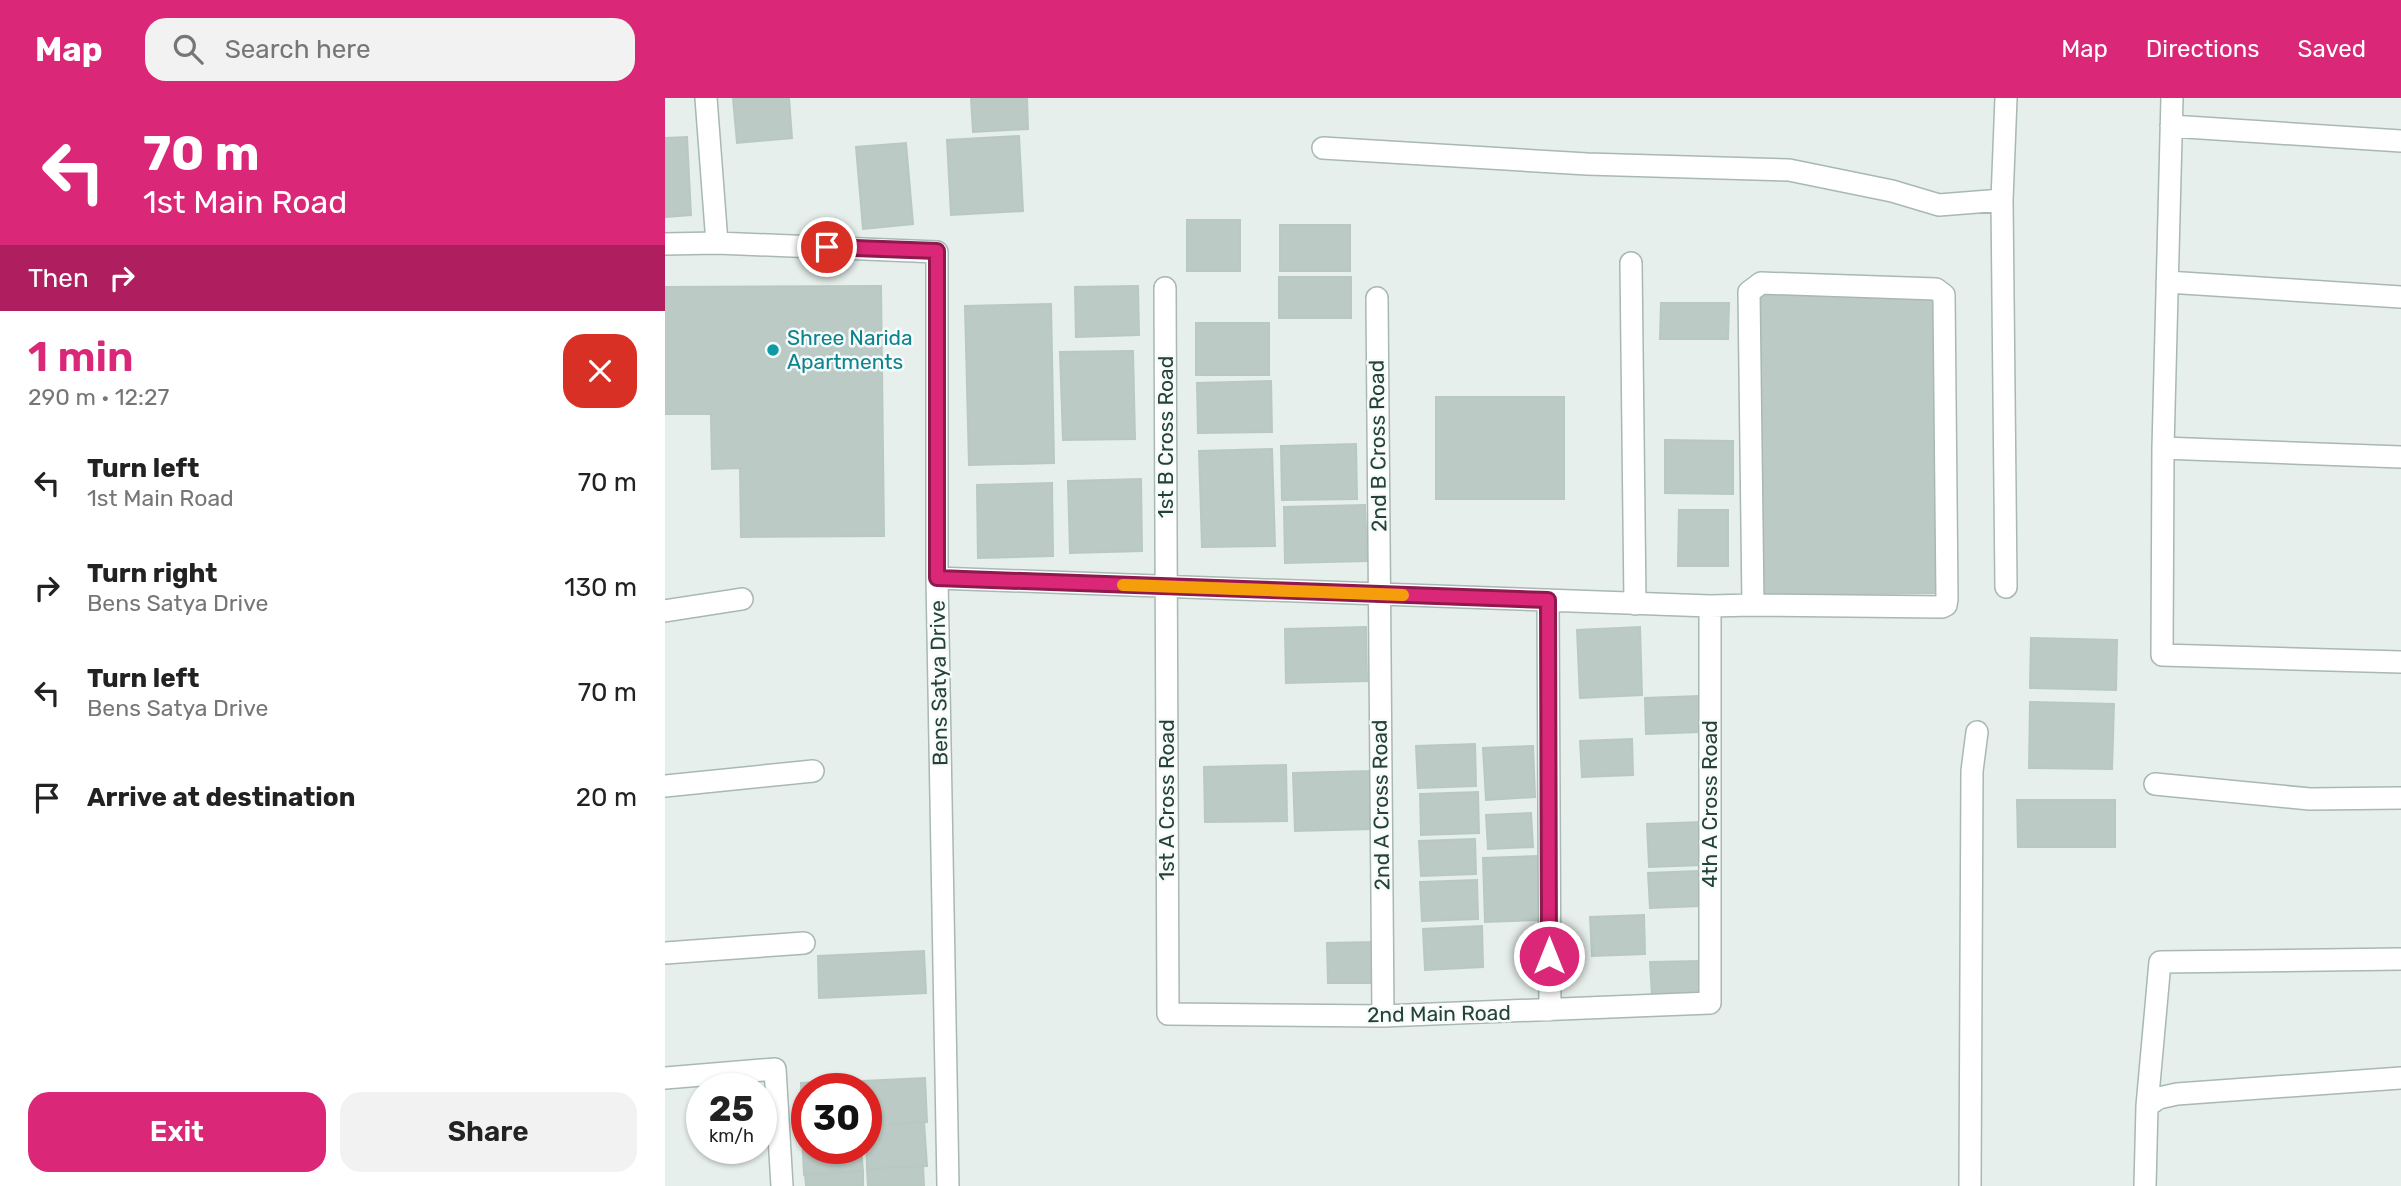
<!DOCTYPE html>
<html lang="en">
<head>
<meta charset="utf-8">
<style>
  :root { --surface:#fff; --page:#f2f2f2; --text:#222; --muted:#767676; --accent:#db2777 }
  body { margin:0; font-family:Rubik,sans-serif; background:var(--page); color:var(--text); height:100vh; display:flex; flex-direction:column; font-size:26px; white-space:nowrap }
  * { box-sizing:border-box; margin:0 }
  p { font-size:23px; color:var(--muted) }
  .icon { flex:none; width:38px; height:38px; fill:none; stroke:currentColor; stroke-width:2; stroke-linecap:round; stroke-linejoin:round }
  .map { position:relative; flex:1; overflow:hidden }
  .details { display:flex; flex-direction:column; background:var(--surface); width:665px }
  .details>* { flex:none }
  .hud { background:#db2777; color:#fff; overflow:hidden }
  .speed { position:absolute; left:21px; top:975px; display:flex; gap:14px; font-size:35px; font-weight:700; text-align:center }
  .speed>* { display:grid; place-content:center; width:91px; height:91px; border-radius:50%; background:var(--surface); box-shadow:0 2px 5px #0004; line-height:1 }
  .speed small { font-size:18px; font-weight:400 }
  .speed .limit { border:10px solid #d22; background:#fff; color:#111 }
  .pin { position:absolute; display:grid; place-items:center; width:60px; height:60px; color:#fff; margin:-30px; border:4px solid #fff; border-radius:50%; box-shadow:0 2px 7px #0007 }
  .me { position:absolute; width:77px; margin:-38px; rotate:0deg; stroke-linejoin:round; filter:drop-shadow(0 0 5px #0008) }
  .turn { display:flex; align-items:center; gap:24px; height:147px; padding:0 28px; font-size:32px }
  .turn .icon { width:91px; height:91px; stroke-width:2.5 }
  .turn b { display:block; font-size:49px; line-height:60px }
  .then { display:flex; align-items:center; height:66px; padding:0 28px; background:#0003; gap:14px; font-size:26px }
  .round { display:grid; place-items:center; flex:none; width:74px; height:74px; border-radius:21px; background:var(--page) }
  .summary { display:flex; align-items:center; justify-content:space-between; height:119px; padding:0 28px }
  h1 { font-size:42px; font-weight:600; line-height:52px; color:var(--accent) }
  .button { display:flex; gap:14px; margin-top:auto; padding:14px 28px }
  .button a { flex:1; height:80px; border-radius:21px; background:var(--accent); color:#fff; font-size:28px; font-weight:600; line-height:80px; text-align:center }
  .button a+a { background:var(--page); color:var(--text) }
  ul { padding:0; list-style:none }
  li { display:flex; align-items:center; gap:21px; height:105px; padding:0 28px }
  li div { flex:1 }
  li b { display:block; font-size:26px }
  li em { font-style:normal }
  header { display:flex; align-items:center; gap:42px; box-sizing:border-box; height:98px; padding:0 35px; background:var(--accent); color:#fff }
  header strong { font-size:33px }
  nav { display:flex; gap:38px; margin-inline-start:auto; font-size:24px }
  .search { width:490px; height:63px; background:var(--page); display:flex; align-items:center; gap:18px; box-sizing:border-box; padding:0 24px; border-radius:21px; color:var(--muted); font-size:26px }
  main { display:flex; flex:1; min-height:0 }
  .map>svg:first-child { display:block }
</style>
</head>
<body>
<header>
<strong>Map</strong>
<div class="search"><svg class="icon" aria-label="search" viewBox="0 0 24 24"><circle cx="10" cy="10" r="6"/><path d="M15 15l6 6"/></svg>Search here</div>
<nav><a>Map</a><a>Directions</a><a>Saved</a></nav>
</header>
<main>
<section class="details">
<div class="hud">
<div class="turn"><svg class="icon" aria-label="left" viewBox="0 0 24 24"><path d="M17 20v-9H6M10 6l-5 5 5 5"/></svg><div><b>70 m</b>1st Main Road</div></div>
<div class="then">Then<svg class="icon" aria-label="right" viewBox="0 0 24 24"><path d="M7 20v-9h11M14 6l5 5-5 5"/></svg></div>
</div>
<div class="summary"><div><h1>1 min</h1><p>290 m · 12:27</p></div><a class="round" style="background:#d93025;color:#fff"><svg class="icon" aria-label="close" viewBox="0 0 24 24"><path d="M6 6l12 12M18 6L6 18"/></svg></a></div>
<ul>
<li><svg class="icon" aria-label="left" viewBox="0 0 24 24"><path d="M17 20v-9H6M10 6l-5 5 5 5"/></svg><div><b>Turn left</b><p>1st Main Road</p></div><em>70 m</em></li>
<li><svg class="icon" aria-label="right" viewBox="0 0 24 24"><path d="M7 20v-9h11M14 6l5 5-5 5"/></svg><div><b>Turn right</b><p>Bens Satya Drive</p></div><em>130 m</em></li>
<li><svg class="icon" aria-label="left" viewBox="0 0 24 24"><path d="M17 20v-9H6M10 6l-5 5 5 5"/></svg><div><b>Turn left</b><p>Bens Satya Drive</p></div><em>70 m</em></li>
<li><svg class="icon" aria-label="arrive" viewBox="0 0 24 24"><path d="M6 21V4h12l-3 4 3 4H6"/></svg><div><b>Arrive at destination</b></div><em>20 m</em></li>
</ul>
<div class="button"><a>Exit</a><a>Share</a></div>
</section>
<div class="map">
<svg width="1736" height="1088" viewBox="0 0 1736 1088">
  <rect width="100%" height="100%" fill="#e6efeb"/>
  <path fill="#bbcac4" stroke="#b8c9c2" stroke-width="2" d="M 68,0 L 124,0 L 127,40 L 72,45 Z
    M 306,0 L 362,0 L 363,31 L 308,34 Z
    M 354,38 L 358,113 L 286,117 L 282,42 Z
    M 22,39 L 26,117 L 0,119 L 0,40 Z
    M 241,45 L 248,126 L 198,131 L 191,49 Z
    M 522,122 L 575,122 L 575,173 L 522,173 Z
    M 615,127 L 685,127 L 685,173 L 615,173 Z
    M 614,179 L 686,179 L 686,220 L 614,220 Z
    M 216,188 L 219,438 L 76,439 L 75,370 L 47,371 L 46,316 L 0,316 L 0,189 Z
    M 473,188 L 474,237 L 411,239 L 410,189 Z
    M 1270,193 L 1274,495 L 1098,497 L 1094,195 Z
    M 996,205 L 1064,205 L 1063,241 L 995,241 Z
    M 386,206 L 389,365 L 304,367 L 300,208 Z
    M 531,225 L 604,225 L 604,277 L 531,277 Z
    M 468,253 L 470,341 L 398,342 L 395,254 Z
    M 606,283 L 607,334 L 533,335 L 532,285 Z
    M 771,299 L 899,299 L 899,401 L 771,401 Z
    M 1000,342 L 1068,343 L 1068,396 L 1000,395 Z
    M 691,346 L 692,401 L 617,402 L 616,348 Z
    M 607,351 L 610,448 L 537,449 L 534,353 Z
    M 476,381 L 477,453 L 405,455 L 403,383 Z
    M 387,385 L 388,458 L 313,460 L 312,387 Z
    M 700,407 L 702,463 L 620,465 L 619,409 Z
    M 1014,412 L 1063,412 L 1063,468 L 1013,468 Z
    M 701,529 L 702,583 L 621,585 L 620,531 Z
    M 975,529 L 977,597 L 915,600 L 912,532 Z
    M 1366,540 L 1452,542 L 1451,592 L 1365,590 Z
    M 1034,598 L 1035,634 L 981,636 L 980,600 Z
    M 1365,604 L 1449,606 L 1447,671 L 1364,670 Z
    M 967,641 L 968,677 L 917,679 L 915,643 Z
    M 810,646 L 811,688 L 753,690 L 751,648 Z
    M 868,648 L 870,699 L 821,702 L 818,650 Z
    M 621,667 L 622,723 L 540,724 L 539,669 Z
    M 707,673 L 708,731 L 630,733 L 628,675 Z
    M 813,694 L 814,735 L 756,737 L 755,696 Z
    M 1352,702 L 1450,702 L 1450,749 L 1353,749 Z
    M 866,715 L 868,749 L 823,751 L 821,717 Z
    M 1036,724 L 1038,767 L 984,769 L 982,726 Z
    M 810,741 L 811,776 L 756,778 L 754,743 Z
    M 873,758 L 875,822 L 820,824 L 818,760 Z
    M 1033,773 L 1035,808 L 985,810 L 983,775 Z
    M 812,782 L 813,821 L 757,823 L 755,784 Z
    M 979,817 L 980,856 L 927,858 L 925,819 Z
    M 817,828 L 818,869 L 760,872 L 758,831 Z
    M 710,844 L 711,885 L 663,885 L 662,845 Z
    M 259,853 L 261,895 L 154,900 L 153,858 Z
    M 1037,863 L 1038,897 L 987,898 L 985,864 Z
    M 260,980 L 262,1024 L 201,1028 L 201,990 L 198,990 L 198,983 Z
    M 192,982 L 193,990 L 142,990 L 142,1032 L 138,1032 L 136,985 Z
    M 259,1024 L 262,1068 L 202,1071 L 201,1028 Z
    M 137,1032 L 142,1032 L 142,1050 L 196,1050 L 198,1073 L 139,1077 Z
    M 258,1068 L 259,1088 L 203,1088 L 202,1071 Z
    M 198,1073 L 198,1088 L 141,1088 L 140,1076 Z"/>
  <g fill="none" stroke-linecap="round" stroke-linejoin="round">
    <g stroke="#a8b8b2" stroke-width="24">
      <path id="minor" d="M 41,0 L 52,145 L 272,154 L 272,480 L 283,1088
        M 1507,0 L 1498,350 L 1497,557 L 1736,564
        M 1506,28 L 1736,43
        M 658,50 L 922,66 L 1124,72 L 1227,93 L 1274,107 L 1337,102
        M 0,146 L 52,145
        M 966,165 L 970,506
        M 1502,184 L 1736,199
        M 500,190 L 503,916 L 718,918 L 1045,905 L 1045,508
        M 712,200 L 718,918
        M 1498,350 L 1736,359
        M 272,480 L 1045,508 L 1088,507 L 1277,509 L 1281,507 L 1282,501 L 1279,197 L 1271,191 L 1096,185 L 1084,194 L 1088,507
        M 1341,489 L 1337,102 L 1341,0
        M 883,502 L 885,912
        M 0,513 L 77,501
        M 1490,686 L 1645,701 L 1736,700
        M 0,688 L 148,673
        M 0,855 L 139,845
        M 0,980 L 110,971 L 117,1088
        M 1482,1008 L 1495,864 L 1736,861
        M 1305,1088 L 1307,673 L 1312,634
        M 1480,1088 L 1482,1008 L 1494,1000 L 1512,996 L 1736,980"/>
    </g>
    <use href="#minor" stroke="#fff" stroke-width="21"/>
  </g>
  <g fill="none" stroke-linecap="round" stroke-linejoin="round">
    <g stroke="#8e194d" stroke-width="18">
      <path id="route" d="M 162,149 L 272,153 L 272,480 L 883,502 L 884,858"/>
    </g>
    <use href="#route" stroke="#db2777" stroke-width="12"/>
    <path stroke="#f59e0b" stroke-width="12" d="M 458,487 L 738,497"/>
  </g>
  <circle fill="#0f9aa8" stroke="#f7fbf9" stroke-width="2.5" cx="108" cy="252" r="7"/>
  <g text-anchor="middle" stroke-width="5" stroke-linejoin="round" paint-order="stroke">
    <g font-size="21" fill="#0d838f" stroke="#f7fbf9" text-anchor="start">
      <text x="122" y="247">Shree Narida<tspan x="122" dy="24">Apartments</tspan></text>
    </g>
    <g font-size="21" fill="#24423a" stroke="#f7fbf9">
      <text transform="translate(501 339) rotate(-90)" y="7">1st B Cross Road</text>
      <text transform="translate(713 348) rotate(-91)" y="7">2nd B Cross Road</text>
      <text transform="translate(274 585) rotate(-91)" y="7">Bens Satya Drive</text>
      <text transform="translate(502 702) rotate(-90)" y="7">1st A Cross Road</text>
      <text transform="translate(1045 706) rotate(-90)" y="7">4th A Cross Road</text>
      <text transform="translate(716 707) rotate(-91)" y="7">2nd A Cross Road</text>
      <text transform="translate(774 916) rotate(-1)" y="7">2nd Main Road</text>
    </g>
  </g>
</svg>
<div class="speed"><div>25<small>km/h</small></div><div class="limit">30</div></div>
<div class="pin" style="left:162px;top:149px;background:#d93025"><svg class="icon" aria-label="arrive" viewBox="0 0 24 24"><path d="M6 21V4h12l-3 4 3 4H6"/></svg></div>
<svg class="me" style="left:884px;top:858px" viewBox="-20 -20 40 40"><circle r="17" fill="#db2777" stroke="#fff" stroke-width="3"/><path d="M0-11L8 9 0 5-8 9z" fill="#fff"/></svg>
</div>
</main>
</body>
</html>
